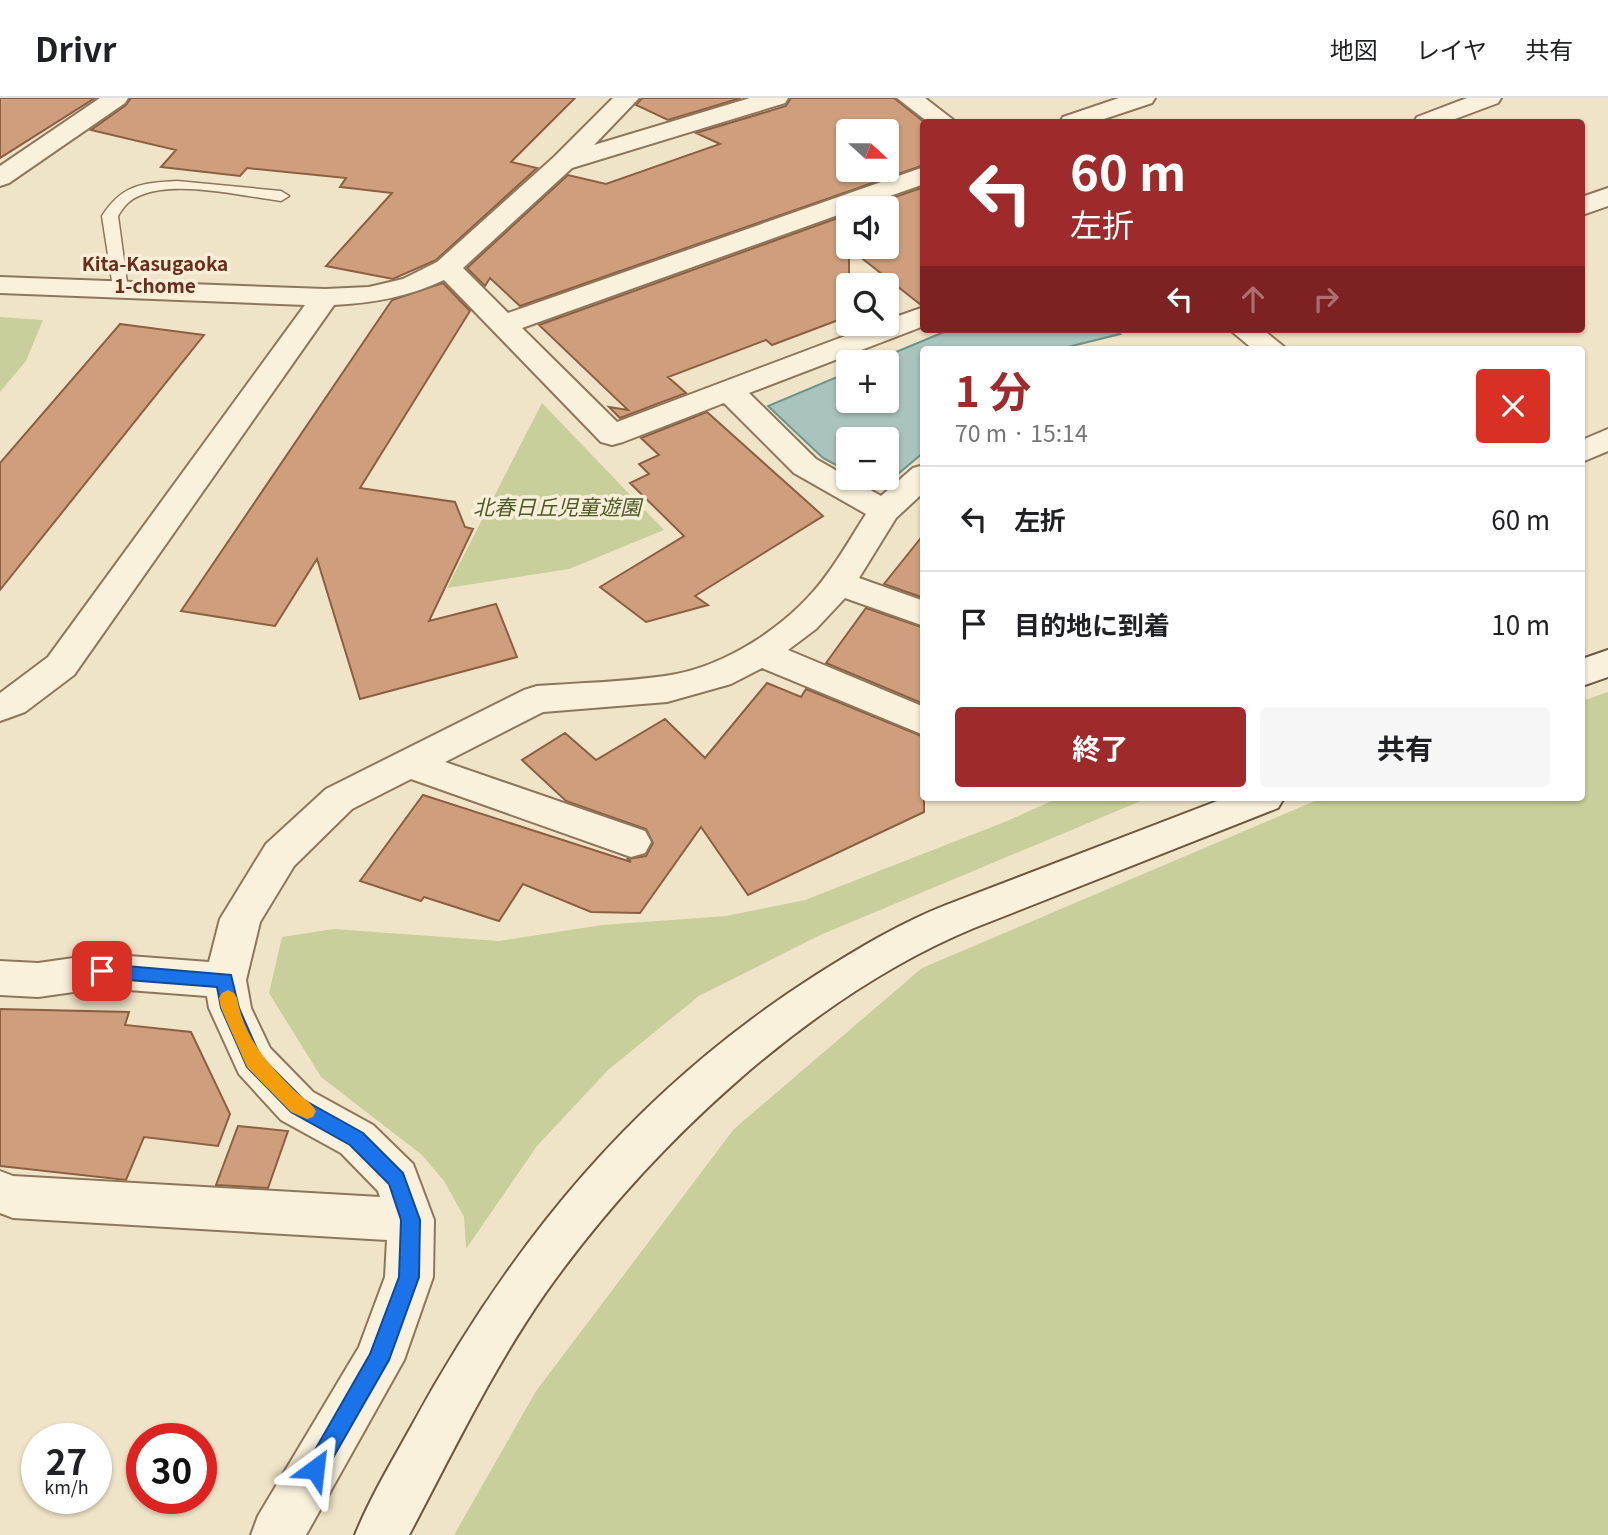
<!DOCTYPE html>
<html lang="ja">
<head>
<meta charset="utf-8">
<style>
  :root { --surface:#fff; --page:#f6f6f6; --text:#202124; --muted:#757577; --line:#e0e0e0; --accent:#9e2a2b }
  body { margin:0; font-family:Georgia,"Noto Sans JP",serif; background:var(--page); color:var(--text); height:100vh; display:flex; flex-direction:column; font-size:26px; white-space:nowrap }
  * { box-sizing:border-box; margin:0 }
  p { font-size:23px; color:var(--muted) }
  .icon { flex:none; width:38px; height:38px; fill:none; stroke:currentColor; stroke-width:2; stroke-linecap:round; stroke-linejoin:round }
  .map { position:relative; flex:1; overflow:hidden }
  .details { position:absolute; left:920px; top:248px; width:665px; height:455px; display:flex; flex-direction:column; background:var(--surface); border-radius:7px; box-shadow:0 2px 5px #0004 }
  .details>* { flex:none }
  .banner { position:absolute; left:920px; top:21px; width:665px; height:214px; border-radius:7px; box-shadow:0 2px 5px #0004; background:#9e2a2b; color:#fff; overflow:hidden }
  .needle { width:46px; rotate:111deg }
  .fabs { position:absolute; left:836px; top:21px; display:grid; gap:14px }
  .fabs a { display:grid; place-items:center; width:63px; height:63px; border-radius:7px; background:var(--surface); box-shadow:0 2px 5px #0004; font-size:35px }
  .speed { position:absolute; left:21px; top:1325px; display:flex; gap:14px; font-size:35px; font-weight:700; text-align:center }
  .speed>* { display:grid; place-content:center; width:91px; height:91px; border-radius:50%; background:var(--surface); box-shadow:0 2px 5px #0004; line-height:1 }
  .speed small { font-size:18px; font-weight:400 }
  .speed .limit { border:10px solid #d22; background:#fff; color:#111 }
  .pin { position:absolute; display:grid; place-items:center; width:60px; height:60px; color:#fff; margin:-30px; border-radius:14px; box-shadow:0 4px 10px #0006 }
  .me { position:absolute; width:77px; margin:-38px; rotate:30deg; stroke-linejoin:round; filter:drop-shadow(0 0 5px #0008) }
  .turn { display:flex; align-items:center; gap:24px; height:147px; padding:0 35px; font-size:32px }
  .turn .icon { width:91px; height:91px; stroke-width:2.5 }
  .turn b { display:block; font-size:49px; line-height:60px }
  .lanes { display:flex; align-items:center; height:66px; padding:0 35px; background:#0003; justify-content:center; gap:35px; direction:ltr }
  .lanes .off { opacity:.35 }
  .round { display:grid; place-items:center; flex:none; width:74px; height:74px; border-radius:7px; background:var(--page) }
  .headline { display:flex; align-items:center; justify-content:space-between; height:119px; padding:0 35px }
  h1 { font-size:42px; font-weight:700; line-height:52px; color:var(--accent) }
  .button { display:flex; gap:14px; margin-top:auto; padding:14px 35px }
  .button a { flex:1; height:80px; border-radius:7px; background:var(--accent); color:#fff; font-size:28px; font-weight:700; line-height:80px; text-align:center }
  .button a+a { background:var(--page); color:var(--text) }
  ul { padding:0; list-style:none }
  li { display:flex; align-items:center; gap:21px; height:105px; padding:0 35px; border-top:2px solid var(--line) }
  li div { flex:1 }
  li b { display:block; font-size:26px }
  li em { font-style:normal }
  header { display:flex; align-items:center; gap:42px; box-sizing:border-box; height:98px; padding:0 35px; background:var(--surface); border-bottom:2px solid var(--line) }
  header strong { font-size:33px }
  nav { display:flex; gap:38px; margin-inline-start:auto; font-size:24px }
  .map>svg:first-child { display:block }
</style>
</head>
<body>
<header>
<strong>Drivr</strong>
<nav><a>地図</a><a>レイヤ</a><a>共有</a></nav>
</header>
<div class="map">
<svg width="1608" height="1437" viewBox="0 0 1608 1437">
  <rect width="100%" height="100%" fill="#f0e4c8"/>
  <path fill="#c9cf9b" d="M 0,219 L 43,222 L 26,263 L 0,294 Z
    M 542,305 L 664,432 L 569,471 L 447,490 Z
    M 1608,594 L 1608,1437 L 454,1437 L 536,1293 L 734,1031 L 922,870 L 1322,700 L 1582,700 L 1582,603 Z
    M 1058,700 L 1148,700 L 818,838 L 699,898 L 608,972 L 537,1048 L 466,1151 L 464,1119 L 444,1083 L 422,1057 L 321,979 L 269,895 L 282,839 L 334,831 L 499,843 L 602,827 L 726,818 L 805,802 L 1007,723 Z"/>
  <path fill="#a9c4bc" stroke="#6f938a" stroke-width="2" d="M 951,231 L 1112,231 L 1120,236 L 1056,252 L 924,252 L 924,354 L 885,387 L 875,389 L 859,380 L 887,380 L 887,341 L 849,341 L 849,374 L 823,360 L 768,308 L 849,274 L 849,303 L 887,303 L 887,264 L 872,264 Z"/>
  <path fill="#cf9f7d" stroke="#8d5f41" stroke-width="2" fill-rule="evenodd" d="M 0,0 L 95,0 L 0,60 Z
    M 131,0 L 575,0 L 511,64 L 537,70 L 436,162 L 393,181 L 326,168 L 392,95 L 340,89 L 346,80 L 247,70 L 240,78 L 161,69 L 176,52 L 91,32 L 126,7 Z
    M 642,0 L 741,0 L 668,22 L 636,7 Z
    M 791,0 L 894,0 L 924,24 L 924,67 L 520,208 L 490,180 L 485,188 L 467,170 L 568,77 L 606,86 L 720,46 L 696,35 L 786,8 ZM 849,33 L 887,33 L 887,72 L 849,72 Z
    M 924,89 L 924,207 L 921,207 L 849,150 L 849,218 L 772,247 L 766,242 L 668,279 L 686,295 L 620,320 L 609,309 L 628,312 L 539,227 L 849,116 L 849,149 L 887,149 L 887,110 L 863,110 Z
    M 443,185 L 470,213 L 360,390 L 455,404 L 465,429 L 473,431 L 429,523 L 496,506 L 517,559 L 360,601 L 317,461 L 275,528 L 181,513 L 392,202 Z
    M 120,226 L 204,237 L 0,492 L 0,365 Z
    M 707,314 L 823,418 L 695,498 L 708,507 L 646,524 L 600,489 L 684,438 L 630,385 L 649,376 L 639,366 L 659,357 L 641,340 Z
    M 924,436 L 924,500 L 884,486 Z
    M 866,510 L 924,530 L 924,606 L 826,565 Z
    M 767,585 L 801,599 L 806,591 L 924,639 L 924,714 L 748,797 L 701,729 L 640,815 L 591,814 L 523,786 L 499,823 L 424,799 L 421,803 L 360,783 L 423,697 L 631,764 L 628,761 L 646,758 L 653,745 L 646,731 L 566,703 L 522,662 L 565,635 L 596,662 L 665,621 L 705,660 Z
    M 0,911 L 129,914 L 125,927 L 191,934 L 230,1016 L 218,1048 L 144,1039 L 126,1082 L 0,1068 Z
    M 238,1028 L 288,1033 L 268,1090 L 216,1087 Z"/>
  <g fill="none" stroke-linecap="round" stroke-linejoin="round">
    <g stroke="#8d765c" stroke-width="3">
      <path id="lane" d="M 177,83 L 281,93 L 289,98 L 281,103 C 242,98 178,82 141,97 C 130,101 124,108 118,118 L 128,192 L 120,197 L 114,196 L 102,118 C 122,87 141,85 177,83 Z"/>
    </g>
    <g stroke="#8d765c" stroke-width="4">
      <path id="street" d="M 100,0 L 128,0 L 125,5 L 9,85 L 0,88 L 0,68 Z
        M 613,0 L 639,0 L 594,47 L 750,0 L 788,0 L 785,5 L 572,70 L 463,170 L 508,215 L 924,69 L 924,86 L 856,110 L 849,110 L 849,113 L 522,230 L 617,324 L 877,226 L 887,226 L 887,222 L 924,209 L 924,228 L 749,295 L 816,361 L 881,398 L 913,370 L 924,367 L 924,394 L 896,420 L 859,480 L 924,503 L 924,528 L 845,500 L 816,531 L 788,552 L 924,609 L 924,637 L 762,570 L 731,586 L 667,604 L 543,614 L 445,664 L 645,733 L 651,744 L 645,755 L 631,759 L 411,681 L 352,711 L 294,768 L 260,824 L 246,882 L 251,910 L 270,950 L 313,994 L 373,1027 L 413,1066 L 434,1122 L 433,1179 L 404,1262 L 306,1437 L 251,1437 L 258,1418 L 359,1249 L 385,1179 L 387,1142 L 13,1120 L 0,1115 L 0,1073 L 13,1078 L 380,1099 L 378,1093 L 341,1055 L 281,1022 L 239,976 L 209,910 L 207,898 L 102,890 L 38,899 L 0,897 L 0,863 L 38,865 L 102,856 L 209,864 L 220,821 L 266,746 L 326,691 L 524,592 L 537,588 C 579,585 623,584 665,578 C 726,570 793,525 828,475 C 842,456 853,436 866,416 L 794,375 L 724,305 L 623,344 L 612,347 L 601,344 L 444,182 C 409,199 372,205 334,207 L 74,577 L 25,614 L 0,623 L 0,595 L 48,559 L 305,207 L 0,195 L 0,179 L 325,191 L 369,189 L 403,181 L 437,164 L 554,59 Z
        M 897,0 L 925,0 L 956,24 L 928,24 Z
        M 1119,0 L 1155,0 L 1152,5 L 1095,24 L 1060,24 L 1063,19 Z
        M 1467,0 L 1501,0 L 1498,5 L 1447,24 L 1414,24 L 1417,19 Z
        M 1608,90 L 1608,108 L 1582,117 L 1582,99 Z
        M 1229,231 L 1262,231 L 1288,252 L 1254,252 Z
        M 1608,331 L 1608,353 L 1582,364 L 1582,342 Z"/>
    </g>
    <g stroke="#6f573f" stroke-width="4">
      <path id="secondary" d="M 1608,552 L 1608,579 L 1582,588 L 1582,561 Z
        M 1225,700 L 1284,700 L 1278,710 L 974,830 C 808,899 647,1051 544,1197 C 492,1272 452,1356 409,1437 L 355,1437 C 370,1400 391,1365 411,1329 C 512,1143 636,992 816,877 C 857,851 900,825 946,807 Z"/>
    </g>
    <use href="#lane" fill="#faf1dc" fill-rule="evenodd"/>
    <use href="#street" fill="#faf1dc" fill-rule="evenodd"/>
    <use href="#secondary" fill="#faf1dc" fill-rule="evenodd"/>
  </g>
  <path fill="#1a73e8" stroke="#114b97" stroke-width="2" d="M 102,866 L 231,877 L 239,910 L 260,958 L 304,1002 L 363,1035 L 403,1075 L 420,1122 L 419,1179 L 389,1262 L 322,1379 L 315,1382 L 307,1379 L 304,1371 L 370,1256 L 399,1179 L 401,1122 L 389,1086 L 350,1047 L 291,1014 L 247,969 L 221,910 L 217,889 L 102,880 L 96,878 L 94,873 L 96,868 Z"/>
  <path fill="#f59e0b" d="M 228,892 L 234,895 L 237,900 C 244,939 266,964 293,991 C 300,998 312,1005 316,1013 L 313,1019 L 307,1021 L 291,1014 L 247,969 L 221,910 L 219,900 L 222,895 Z"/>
  <g text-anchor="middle" stroke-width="7" stroke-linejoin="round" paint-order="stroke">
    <g font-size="19" font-weight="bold" fill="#6b2e1e" stroke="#f7eed8">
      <text x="155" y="173">Kita-Kasugaoka<tspan x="155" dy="22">1-chome</tspan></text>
    </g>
    <g font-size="21" font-style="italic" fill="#4d5a26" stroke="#f7eed8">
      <text x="557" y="417">北春日丘児童遊園</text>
    </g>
  </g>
</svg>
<div class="fabs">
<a><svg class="needle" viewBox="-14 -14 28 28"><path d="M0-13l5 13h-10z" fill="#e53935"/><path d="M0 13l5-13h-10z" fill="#757577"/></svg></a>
<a><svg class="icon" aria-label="sound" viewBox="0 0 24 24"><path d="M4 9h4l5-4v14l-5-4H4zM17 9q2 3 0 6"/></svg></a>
<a><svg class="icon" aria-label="search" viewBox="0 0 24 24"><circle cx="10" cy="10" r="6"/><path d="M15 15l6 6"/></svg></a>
<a>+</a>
<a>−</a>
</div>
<div class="speed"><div>27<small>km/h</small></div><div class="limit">30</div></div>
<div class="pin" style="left:102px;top:873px;background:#d93025"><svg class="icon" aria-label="arrive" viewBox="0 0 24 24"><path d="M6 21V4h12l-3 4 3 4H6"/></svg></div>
<svg class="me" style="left:315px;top:1371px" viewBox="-20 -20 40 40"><path d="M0-17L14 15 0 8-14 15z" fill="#1a73e8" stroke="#fff" stroke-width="4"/></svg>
<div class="banner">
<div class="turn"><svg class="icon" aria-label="left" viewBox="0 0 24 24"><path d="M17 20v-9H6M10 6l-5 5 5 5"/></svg><div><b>60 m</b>左折</div></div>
<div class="lanes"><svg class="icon" aria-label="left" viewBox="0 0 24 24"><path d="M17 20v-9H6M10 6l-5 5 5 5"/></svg><svg class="icon off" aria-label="ahead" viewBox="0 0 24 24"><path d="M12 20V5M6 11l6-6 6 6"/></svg><svg class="icon off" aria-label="right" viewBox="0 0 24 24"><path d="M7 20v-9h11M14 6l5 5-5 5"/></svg></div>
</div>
<section class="details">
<div class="headline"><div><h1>1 分</h1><p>70 m · 15:14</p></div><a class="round" style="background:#d93025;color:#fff"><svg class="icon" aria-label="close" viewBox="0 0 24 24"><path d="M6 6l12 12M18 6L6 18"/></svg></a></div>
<ul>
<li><svg class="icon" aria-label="left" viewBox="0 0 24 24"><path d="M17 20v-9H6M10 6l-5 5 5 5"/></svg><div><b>左折</b></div><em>60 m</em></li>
<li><svg class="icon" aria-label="arrive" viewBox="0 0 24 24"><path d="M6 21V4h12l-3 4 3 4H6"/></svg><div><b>目的地に到着</b></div><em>10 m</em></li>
</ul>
<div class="button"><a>終了</a><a>共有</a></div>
</section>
</div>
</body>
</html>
